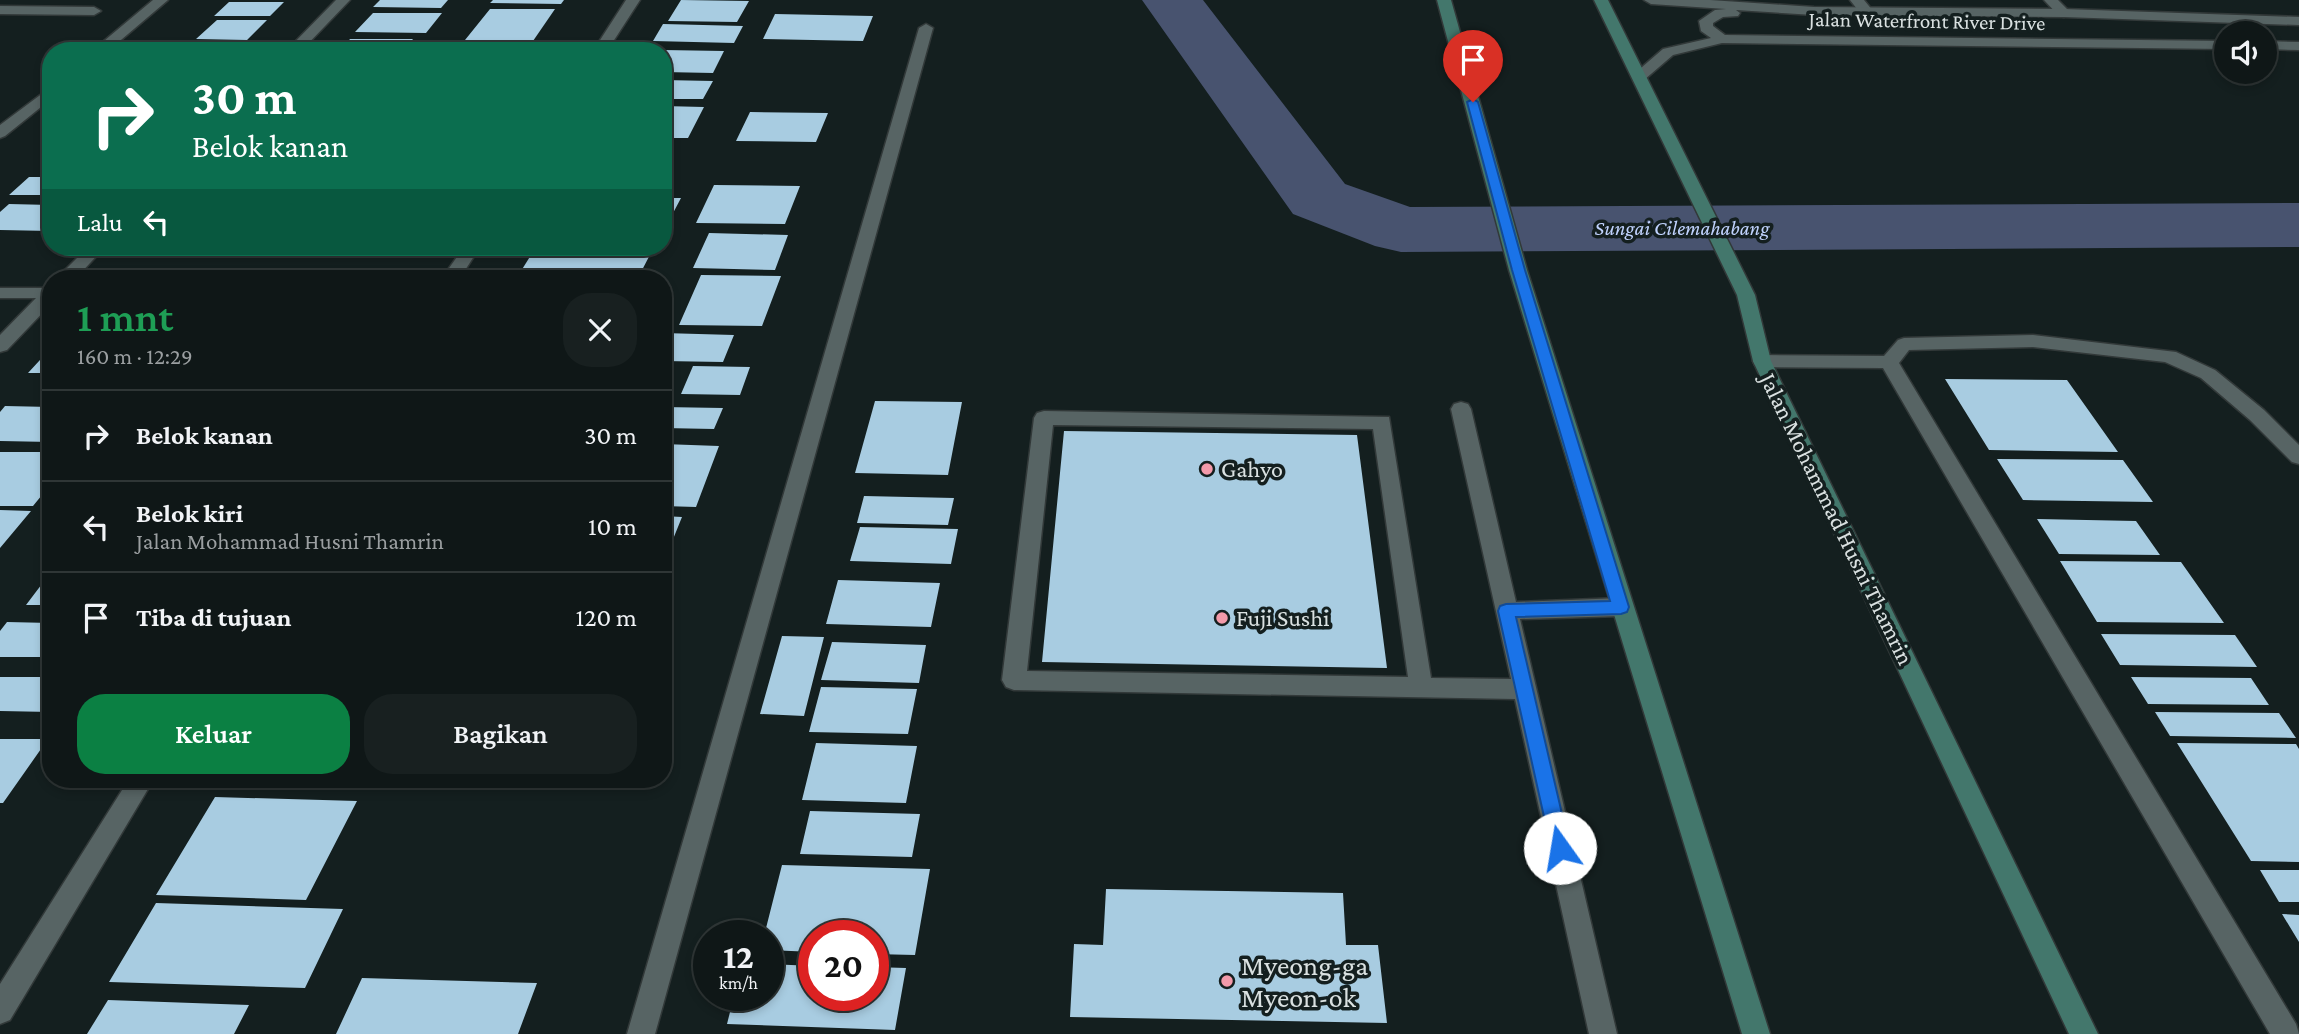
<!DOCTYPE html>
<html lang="id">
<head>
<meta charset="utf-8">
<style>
  :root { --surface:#0f1717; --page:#182020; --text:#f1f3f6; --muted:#9b9fa1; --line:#2f3636; --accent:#0b8043 }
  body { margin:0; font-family:"Crimson Pro",serif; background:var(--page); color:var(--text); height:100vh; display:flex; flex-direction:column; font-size:26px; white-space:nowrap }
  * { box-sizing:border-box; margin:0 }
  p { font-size:23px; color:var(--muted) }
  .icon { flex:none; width:38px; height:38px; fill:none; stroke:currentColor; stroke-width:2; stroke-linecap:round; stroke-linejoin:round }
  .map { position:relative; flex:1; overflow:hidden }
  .side { position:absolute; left:42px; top:270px; width:630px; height:518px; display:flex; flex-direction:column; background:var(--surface); border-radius:28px; box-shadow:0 4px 10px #0003,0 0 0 2px var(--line) }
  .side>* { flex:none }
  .banner { position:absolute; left:42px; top:42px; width:630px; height:214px; border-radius:28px; box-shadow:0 4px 10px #0003,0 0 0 2px var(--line); background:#0b6e4f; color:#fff; overflow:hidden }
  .buttons { position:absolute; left:2214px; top:21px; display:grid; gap:14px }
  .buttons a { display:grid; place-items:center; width:63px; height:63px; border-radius:50%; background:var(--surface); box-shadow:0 4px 10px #0003,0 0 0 2px var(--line); font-size:35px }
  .speed { position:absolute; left:693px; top:920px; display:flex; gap:14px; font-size:35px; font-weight:700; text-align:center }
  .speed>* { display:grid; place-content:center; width:91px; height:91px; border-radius:50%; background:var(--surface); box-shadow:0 4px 10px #0003,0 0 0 2px var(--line); line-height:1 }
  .speed small { font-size:18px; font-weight:400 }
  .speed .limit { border:10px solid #d22; background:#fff; color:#111 }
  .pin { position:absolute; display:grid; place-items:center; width:60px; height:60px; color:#fff; margin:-72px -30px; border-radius:50% 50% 50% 0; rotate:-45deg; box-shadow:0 0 7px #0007 }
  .pin .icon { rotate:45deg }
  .me { position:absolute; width:77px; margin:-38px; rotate:347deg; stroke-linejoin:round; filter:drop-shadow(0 0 5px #0008) }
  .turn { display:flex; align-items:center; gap:24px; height:147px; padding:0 35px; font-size:32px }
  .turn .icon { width:91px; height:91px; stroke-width:2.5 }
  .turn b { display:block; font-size:49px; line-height:60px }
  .then { display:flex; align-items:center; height:66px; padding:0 35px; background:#0003; gap:14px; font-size:26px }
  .round { display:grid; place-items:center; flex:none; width:74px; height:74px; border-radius:28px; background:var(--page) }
  .head { display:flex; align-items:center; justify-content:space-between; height:119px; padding:0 35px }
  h1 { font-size:42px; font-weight:600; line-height:52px; color:#1e9e55 }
  .action { display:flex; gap:14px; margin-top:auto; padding:14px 35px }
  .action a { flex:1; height:80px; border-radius:28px; background:var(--accent); color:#fff; font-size:28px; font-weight:600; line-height:80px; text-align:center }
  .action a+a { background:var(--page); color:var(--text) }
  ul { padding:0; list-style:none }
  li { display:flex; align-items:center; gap:21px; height:91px; padding:0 35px; border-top:2px solid var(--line) }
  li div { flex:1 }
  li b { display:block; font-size:26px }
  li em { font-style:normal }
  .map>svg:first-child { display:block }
</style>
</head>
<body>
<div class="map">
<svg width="2299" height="1034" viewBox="0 0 2299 1034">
  <rect width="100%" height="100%" fill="#141f1f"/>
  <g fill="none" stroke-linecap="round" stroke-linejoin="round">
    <path fill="#48536f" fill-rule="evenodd" d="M 1142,0 L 1203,0 L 1345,184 L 1410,207 L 2299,203 L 2299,247 L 1401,252 L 1375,246 L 1293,214 Z"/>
  </g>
  <path fill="#a8cce1" d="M 380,0 L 448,0 L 441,8 L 373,7 Z
    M 493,0 L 564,0 L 561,4 L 490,3 Z
    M 681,0 L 749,1 L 737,22 L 668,21 Z
    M 229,2 L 284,2 L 270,16 L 214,16 Z
    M 490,9 L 555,9 L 533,41 L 465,40 Z
    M 373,13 L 442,13 L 426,33 L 355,32 Z
    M 775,14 L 873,16 L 863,41 L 763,39 Z
    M 217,20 L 267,20 L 247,40 L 196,39 Z
    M 663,24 L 743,26 L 734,43 L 653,41 Z
    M 350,39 L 413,39 L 403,51 L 340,51 Z
    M 663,50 L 724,51 L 713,73 L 663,72 Z
    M 663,80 L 713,81 L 703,99 L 663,99 Z
    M 663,106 L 704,107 L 688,138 L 663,138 Z
    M 750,112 L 828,113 L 816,142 L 736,141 Z
    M 29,177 L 51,177 L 51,195 L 9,195 Z
    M 714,185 L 800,186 L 785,224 L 696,223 Z
    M 663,198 L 681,198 L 663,232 Z
    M 9,204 L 51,205 L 51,231 L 0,230 L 0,212 Z
    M 709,233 L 788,235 L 775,270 L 693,268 Z
    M 536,247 L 654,247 L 640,274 L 521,271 Z
    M 701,275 L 781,276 L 762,326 L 679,325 Z
    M 663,333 L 734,335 L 723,362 L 663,361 Z
    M 51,348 L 51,373 L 28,373 Z
    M 693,366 L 750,367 L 740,395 L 681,394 Z
    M 1945,379 L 2067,380 L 2118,452 L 1989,450 Z
    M 875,401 L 962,402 L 948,475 L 855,473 Z
    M 5,406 L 51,407 L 51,442 L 0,441 L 0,412 Z
    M 663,407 L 723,408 L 714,429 L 663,428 Z
    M 1064,431 L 1357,435 L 1387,668 L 1042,662 Z
    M 663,444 L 719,446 L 696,507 L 663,506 Z
    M 0,452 L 51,452 L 51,484 L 33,506 L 0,506 Z
    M 1997,459 L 2123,460 L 2153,502 L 2023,500 Z
    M 864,496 L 954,498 L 948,525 L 857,523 Z
    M 0,510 L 31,511 L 0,548 Z
    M 663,516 L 682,517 L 663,564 Z
    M 2037,519 L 2136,521 L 2160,555 L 2059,554 Z
    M 860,527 L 958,529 L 951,564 L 850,561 Z
    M 2060,561 L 2181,562 L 2224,623 L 2097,622 Z
    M 51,572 L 51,605 L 26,605 Z
    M 838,580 L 940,583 L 931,627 L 826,624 Z
    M 7,622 L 51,623 L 51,657 L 0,657 L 0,631 Z
    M 2101,634 L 2235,635 L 2257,667 L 2120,665 Z
    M 782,636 L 824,637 L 804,716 L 760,714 Z
    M 832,642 L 926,645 L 919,683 L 821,680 Z
    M 0,677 L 51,677 L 51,712 L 0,711 Z
    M 2131,677 L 2251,678 L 2269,705 L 2148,704 Z
    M 821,687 L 917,689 L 908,734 L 809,732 Z
    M 2155,712 L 2279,713 L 2296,738 L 2170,736 Z
    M 0,739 L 48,739 L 3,803 L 0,803 Z
    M 816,743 L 917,746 L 906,803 L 802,800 Z
    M 2177,743 L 2296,744 L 2299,749 L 2299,862 L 2251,861 Z
    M 226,779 L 378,779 L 373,788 L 224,783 Z
    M 215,797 L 357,801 L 306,900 L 156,895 Z
    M 810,811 L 920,814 L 912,857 L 800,854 Z
    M 782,865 L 930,869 L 915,955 L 873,954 L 873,936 L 814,936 L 814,952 L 768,950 L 768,936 L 764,936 Z
    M 2260,870 L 2299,870 L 2299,902 L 2279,902 Z
    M 1106,889 L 1343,893 L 1346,945 L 1378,945 L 1387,1023 L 1070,1017 L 1074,944 L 1103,945 Z
    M 156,903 L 343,909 L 305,988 L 109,982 Z
    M 2282,914 L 2299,915 L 2299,942 Z
    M 768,964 L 814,966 L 814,996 L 873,996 L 873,967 L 906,968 L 895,1030 L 727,1024 L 734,996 L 768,996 Z
    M 362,978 L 537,983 L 518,1034 L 336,1034 Z
    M 108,1000 L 249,1005 L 234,1034 L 87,1034 Z"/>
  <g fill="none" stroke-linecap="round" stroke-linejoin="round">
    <g stroke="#323939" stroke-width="3">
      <path id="lane" d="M 153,0 L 168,0 L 108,51 L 92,51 Z
        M 1850,0 L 1864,0 L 1873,11 L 1871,14 L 1861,14 Z
        M 2044,0 L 2058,0 L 2071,13 L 2064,17 L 2059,16 Z
        M 0,6 L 94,7 L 101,11 L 94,15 L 0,14 Z
        M 51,87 L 51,99 L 5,136 L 0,138 L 0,125 Z
        M 2033,335 L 2176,352 L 2215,370 L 2264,410 L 2299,445 L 2299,464 L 2292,462 L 2250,420 L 2201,378 L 2165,362 L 2033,347 L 1909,350 L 1899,363 L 2296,1024 L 2299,1034 L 2270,1034 L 1883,368 L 1762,367 L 1755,365 L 1753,361 L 1755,357 L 1762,355 L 1884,356 L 1898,340 L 1904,338 Z
        M 1461,402 L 1468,404 L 1471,409 L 1516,602 L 1621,598 L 1629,601 L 1632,607 L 1629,613 L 1621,616 L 1520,619 L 1617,1034 L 1589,1034 L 1515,699 L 1014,690 L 1006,687 L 1002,680 L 1034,418 L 1037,413 L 1044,411 L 1389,417 L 1431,678 L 1511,679 L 1451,409 L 1454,404 ZM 1053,425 L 1373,429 L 1408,677 L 1027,671 Z"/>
    </g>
    <g stroke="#323939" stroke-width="3">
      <path id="street" d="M 336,0 L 350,0 L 301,51 L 286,51 Z
        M 626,0 L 640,0 L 607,51 L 593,51 Z
        M 1644,0 L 1710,0 L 1814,7 L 2064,9 L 2299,17 L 2299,25 L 2064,17 L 1814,15 L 1736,10 L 1740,13 L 1738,16 L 1723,17 L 1713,23 L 1713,26 L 1725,35 L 2226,41 L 2226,49 L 1722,43 L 1673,55 L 1644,80 L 1634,80 L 1634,74 L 1663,49 L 1711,38 L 1701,31 L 1699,21 L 1715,10 L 1726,9 L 1651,4 Z
        M 926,24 L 933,28 L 655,1034 L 627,1034 L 919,28 Z
        M 2264,41 L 2299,42 L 2299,50 L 2264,49 Z
        M 88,247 L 105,247 L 76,278 L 57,278 Z
        M 464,247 L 480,247 L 460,278 L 442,278 Z
        M 0,288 L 51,288 L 51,304 L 7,350 L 0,352 L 0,335 L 36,298 L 0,298 Z
        M 129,779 L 154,779 L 10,1020 L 0,1024 L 0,984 Z"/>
    </g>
    <g stroke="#323939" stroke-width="3">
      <path id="secondary" d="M 1437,0 L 1451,0 L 1527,270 L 1770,1034 L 1742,1034 L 1509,270 Z
        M 1594,0 L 1608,0 L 1755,295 L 1771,361 L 2098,1034 L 2069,1034 L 1753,361 L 1737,295 Z"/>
    </g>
    <use href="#lane" fill="#576464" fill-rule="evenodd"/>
    <use href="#street" fill="#576464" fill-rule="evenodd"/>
    <use href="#secondary" fill="#43776c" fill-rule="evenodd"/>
  </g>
  <path fill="#1a73e8" stroke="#114b97" stroke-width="2" d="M 1473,99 L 1478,102 L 1525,270 L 1629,607 L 1627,612 L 1621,614 L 1516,617 L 1570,848 L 1567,854 L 1560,857 L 1553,854 L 1551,848 L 1498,611 L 1500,606 L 1506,604 L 1610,601 L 1512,270 L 1467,102 Z"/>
  <g fill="#f39aaa" stroke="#141f1f" stroke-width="2.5">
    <circle cx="1207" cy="469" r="7"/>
    <circle cx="1222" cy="618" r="7"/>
    <circle cx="1227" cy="981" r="7"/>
  </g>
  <g text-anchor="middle" stroke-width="7" stroke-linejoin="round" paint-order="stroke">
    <g font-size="21" fill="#dae1e1" stroke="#141f1f">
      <text transform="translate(1927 21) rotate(1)" y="7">Jalan Waterfront River Drive</text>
    </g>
    <g font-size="21" font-style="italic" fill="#c1d3fe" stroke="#141f1f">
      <text x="1682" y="235">Sungai Cilemahabang</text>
    </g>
    <g font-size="24" fill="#dae1e1" stroke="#141f1f" text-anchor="start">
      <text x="1221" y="477">Gahyo</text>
      <text x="1236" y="626">Fuji Sushi</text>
    </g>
    <g font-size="24" fill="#dae1e1" stroke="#141f1f">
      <text transform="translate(1837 519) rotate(64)" y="8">Jalan Mohammad Husni Thamrin</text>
    </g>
    <g font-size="28" fill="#dae1e1" stroke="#141f1f" text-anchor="start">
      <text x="1241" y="975">Myeong-ga<tspan x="1241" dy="32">Myeon-ok</tspan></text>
    </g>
  </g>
</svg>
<div class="buttons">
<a><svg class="icon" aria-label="sound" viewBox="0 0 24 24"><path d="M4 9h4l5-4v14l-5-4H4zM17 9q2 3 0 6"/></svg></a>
</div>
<div class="speed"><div>12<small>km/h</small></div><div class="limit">20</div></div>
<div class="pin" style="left:1473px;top:102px;background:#d93025"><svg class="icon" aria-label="arrive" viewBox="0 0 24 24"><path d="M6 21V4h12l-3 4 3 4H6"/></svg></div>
<svg class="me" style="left:1560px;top:848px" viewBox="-20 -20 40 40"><circle r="19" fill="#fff"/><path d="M0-13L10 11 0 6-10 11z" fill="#1a73e8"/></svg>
<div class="banner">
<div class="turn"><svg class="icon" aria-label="right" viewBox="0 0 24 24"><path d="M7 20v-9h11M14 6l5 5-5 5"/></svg><div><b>30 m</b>Belok kanan</div></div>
<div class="then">Lalu<svg class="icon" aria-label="left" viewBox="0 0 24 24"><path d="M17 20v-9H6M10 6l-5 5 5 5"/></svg></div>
</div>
<section class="side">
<div class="head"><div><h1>1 mnt</h1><p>160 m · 12:29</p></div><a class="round"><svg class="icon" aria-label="close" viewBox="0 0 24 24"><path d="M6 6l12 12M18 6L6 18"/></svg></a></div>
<ul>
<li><svg class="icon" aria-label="right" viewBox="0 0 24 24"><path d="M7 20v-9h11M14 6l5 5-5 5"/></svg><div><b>Belok kanan</b></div><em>30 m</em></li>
<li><svg class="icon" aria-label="left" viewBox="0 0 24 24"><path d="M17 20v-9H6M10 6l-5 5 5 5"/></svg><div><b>Belok kiri</b><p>Jalan Mohammad Husni Thamrin</p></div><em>10 m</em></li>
<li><svg class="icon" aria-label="arrive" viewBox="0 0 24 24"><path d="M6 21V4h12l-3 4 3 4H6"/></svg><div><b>Tiba di tujuan</b></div><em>120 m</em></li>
</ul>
<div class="action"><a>Keluar</a><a>Bagikan</a></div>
</section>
</div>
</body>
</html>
